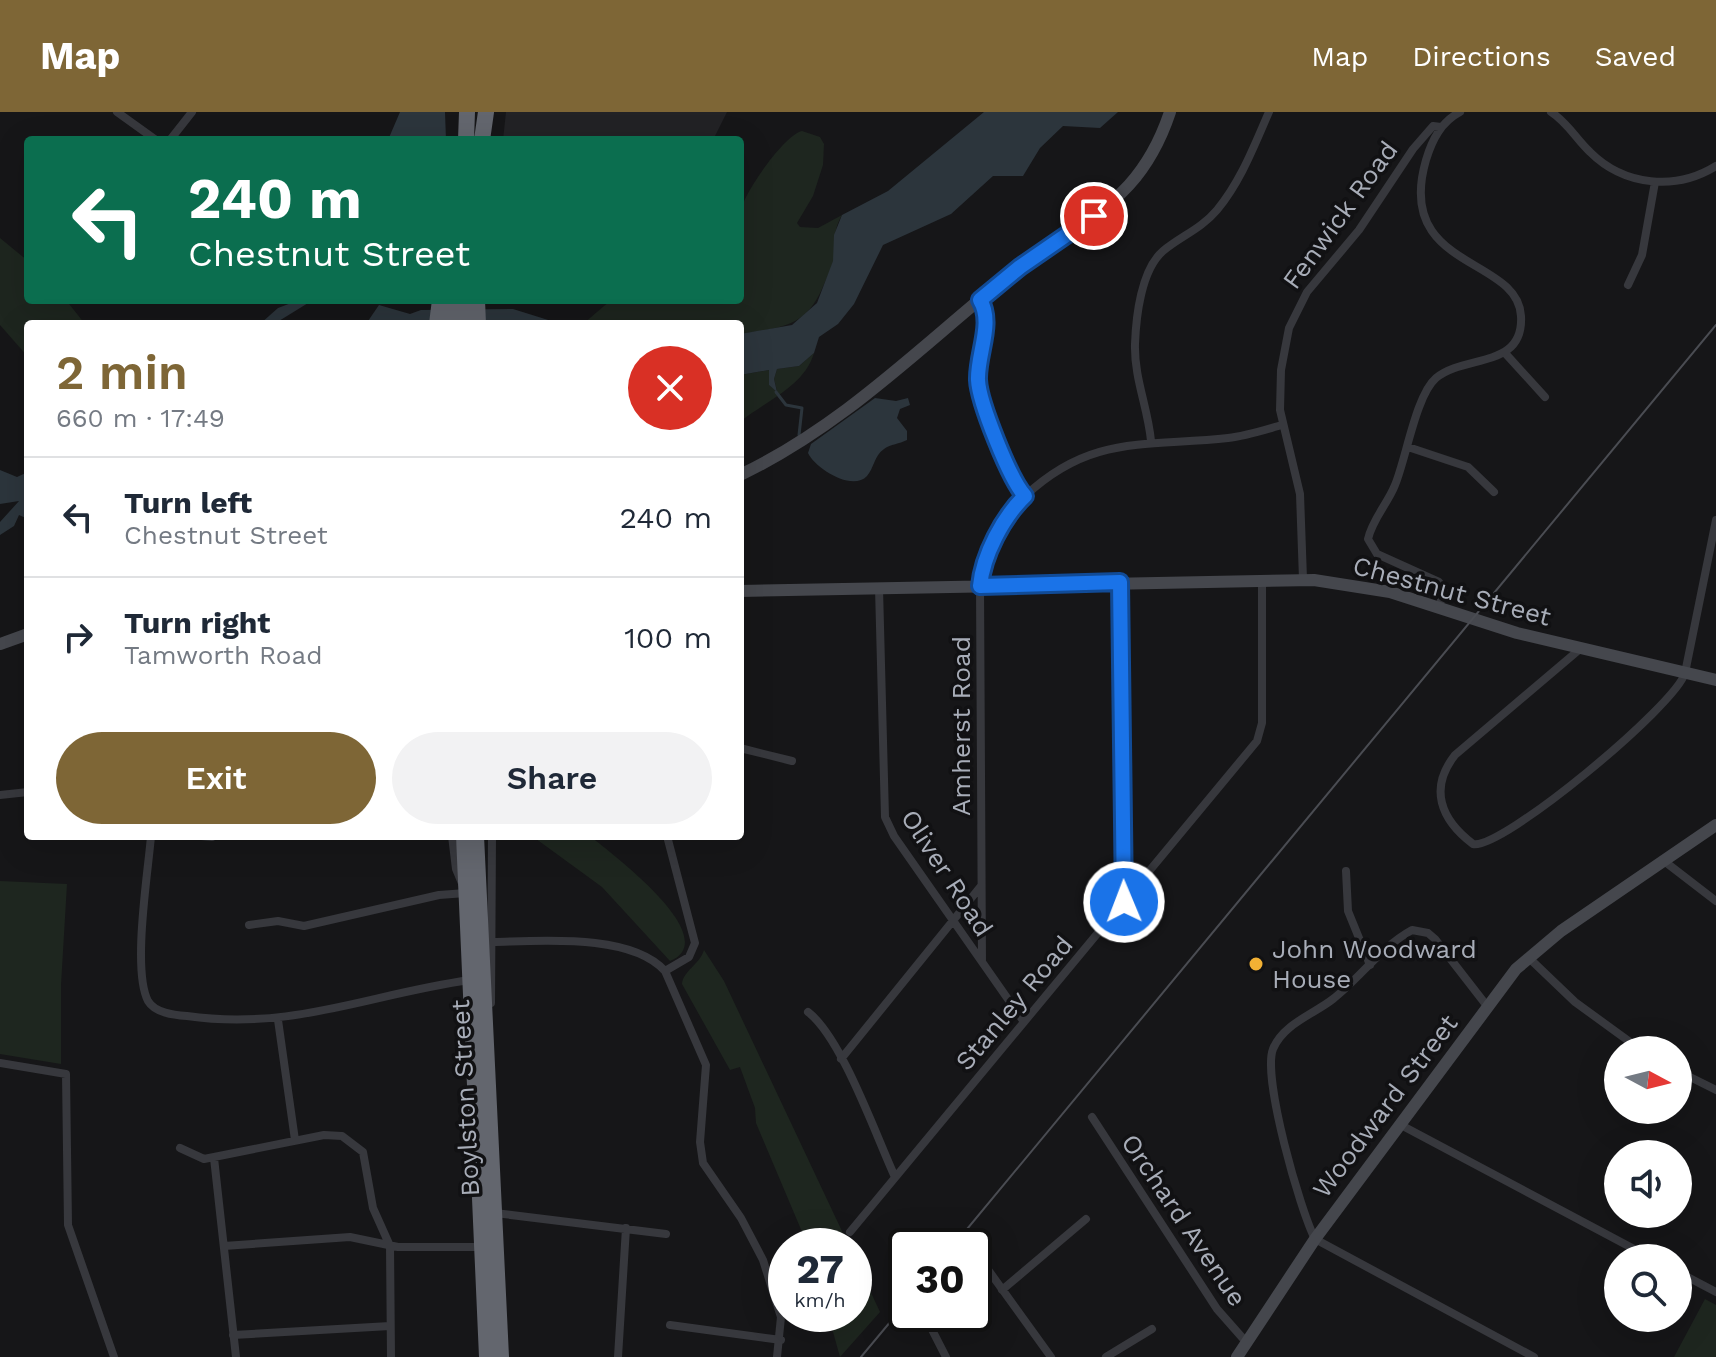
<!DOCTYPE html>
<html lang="en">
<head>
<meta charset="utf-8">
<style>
  :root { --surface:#fff; --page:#f2f2f3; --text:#1f2937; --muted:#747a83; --line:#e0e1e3; --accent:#7e6636 }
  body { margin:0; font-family:"Work Sans",sans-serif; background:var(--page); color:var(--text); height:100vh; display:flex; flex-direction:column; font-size:30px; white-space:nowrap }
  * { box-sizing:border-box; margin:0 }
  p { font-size:26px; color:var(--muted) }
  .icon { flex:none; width:44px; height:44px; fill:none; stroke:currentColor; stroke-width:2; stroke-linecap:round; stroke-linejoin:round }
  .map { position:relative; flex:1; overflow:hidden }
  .side { position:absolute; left:24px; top:208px; width:720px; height:520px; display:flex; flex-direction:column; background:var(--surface); border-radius:8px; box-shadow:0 8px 32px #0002 }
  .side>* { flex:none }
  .guide { position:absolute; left:24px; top:24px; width:720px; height:168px; border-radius:8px; box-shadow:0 8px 32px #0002; background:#0b6e4f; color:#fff; overflow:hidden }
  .needle { width:52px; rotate:97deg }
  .buttons { position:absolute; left:1604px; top:924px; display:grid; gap:16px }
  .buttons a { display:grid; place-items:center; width:88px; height:88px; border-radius:50%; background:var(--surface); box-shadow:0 8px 32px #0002; font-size:40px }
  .speed { position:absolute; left:768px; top:1116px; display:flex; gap:16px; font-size:40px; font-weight:700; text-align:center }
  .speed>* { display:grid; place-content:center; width:104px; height:104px; border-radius:50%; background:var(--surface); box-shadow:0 8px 32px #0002; line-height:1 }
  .speed small { font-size:20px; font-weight:400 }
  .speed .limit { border:4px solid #111; border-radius:12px; background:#fff; color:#111 }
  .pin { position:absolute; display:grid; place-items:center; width:68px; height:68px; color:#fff; margin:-34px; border:4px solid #fff; border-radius:50%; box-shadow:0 2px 8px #0007 }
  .me { position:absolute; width:88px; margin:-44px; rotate:359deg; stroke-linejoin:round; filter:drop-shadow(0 0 6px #0008) }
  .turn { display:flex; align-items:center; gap:28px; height:168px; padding:0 32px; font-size:36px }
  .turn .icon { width:104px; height:104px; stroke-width:2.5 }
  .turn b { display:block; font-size:56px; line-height:68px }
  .round { display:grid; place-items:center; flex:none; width:84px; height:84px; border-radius:42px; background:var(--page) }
  .headline { display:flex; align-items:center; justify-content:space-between; height:136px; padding:0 32px }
  h1 { font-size:48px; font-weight:600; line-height:60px; color:var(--accent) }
  .primary-button { display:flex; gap:16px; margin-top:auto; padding:16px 32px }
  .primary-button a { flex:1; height:92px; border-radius:48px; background:var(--accent); color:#fff; font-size:32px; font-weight:600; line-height:92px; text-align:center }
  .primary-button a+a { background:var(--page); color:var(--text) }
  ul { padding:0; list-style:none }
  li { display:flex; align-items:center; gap:24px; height:120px; padding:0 32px; border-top:2px solid var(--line) }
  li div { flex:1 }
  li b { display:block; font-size:30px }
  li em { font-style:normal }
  header { display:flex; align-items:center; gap:48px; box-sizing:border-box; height:112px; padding:0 40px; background:var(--accent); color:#fff }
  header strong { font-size:38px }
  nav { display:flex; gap:44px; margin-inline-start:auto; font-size:28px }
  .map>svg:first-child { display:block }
</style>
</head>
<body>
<header>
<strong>Map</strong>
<nav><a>Map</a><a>Directions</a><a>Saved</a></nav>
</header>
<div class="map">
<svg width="1716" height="1245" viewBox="0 0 1716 1245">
  <rect width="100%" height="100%" fill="#161618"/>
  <path fill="#222225" d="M 506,0 L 727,0 L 713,28 L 503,28 Z"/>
  <path fill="#1e261f" d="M 802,19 L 820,25 L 824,32 L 823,53 L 813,84 L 797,111 L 800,115 L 818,116 L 842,103 C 833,118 835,130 834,146 C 833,154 828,163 825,170 C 807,215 785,215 740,222 L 740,212 L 646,212 L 622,208 L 583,212 L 611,188 L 740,188 C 740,160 735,128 740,101 C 743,82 784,23 802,19 Z
    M 0,126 L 28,149 L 28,188 L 66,188 L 85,212 L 28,212 L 28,245 L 0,213 Z
    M 814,241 C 804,275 765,289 740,310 L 740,263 L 769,258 L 769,273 L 777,279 L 774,267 L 777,257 L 799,254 Z
    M 532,724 L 590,724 C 612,742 725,826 670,849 L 602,775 Z
    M 0,769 L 67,772 L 61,873 L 61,952 L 0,942 Z
    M 704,838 L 724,869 L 849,1134 L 808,1134 L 756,1011 L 755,996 L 740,955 L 730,958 L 682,872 C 683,859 700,852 704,838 Z
    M 854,1144 L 880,1200 L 840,1245 L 828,1202 L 854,1202 Z
    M 1705,1187 L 1716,1193 L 1716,1245 L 1674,1245 Z"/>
  <path fill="#2c353c" d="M 400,0 L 445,0 L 446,28 L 388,28 Z
    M 984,0 L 1118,0 L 1100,16 L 1063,14 L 1040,36 L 1023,64 L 993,64 L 951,102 L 883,133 L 854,192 L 838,212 L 819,225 L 814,241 L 799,254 L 777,257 L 774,267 L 777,280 L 769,273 L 769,258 L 740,263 L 740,222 L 792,213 L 817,191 L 833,149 L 834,123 L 842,103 L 888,79 Z
    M 299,188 L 313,188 L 274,212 L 260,212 L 278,196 Z
    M 379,193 L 410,202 L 421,198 L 513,197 L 561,212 L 366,212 Z
    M 875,286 L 896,289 L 908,286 L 910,293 L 900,297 L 897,306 L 907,319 L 907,328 C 899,332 891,332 884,337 C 874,344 874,356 867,364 C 852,380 815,356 808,341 L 811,332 Z
    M 0,358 L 17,365 L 28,360 L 28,407 L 19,403 L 14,414 L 0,423 L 0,410 L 19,389 L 0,392 Z"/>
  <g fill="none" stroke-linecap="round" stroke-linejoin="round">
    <path stroke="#2c353c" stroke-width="3" d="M 776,280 L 786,293 L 802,296 L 799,323"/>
    <path stroke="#37383d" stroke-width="8" d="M 117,0 L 156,28
      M 1551,0 C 1568,11 1576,27 1590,40 C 1624,74 1676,79 1716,54
      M 170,28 L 192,0
      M 1628,173 L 1642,143 L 1655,70
      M 1505,241 L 1545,285
      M 1151,329 C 1148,296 1134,266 1135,232 C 1136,205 1141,158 1163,139 C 1181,124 1201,117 1217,98 C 1241,69 1254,34 1269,0
      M 1408,335 L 1468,355 L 1494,380
      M 1025,384 C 1091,322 1145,335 1228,326 C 1246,324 1264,318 1282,313
      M 1303,467 L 1300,382 L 1280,298 L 1281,258 L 1289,216 L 1307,180 L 1359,118 L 1413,37 L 1433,14 L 1441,15
      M 1120,470 L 1124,789
      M 980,474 L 982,849
      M 879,476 L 885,705 L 894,724 L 1024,910
      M 1439,495 L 1444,478 L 1439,470 L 1377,442 L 1368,427 C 1372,408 1388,391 1395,373 C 1406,347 1416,283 1436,266 C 1465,242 1524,257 1521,204 C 1518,144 1394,158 1426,48 C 1432,28 1441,10 1460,0
      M 1580,537 L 1455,643 C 1429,676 1440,707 1473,732 C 1502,738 1676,593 1685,561 L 1716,408
      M 740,636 L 792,649
      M 0,683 L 28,680
      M 151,724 C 148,761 132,858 148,889 C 155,901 174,903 187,904 C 293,919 369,882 470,868
      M 201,724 L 212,725
      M 1664,749 L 1716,789
      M 1346,759 L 1348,799 L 1370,853
      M 249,813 L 278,809 L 304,814 L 439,783 L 466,781 L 456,757 L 452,724
      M 493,830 C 541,829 631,821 665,859 L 706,953 L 700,1030 L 703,1051 L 741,1106 L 763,1148 L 781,1205 L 777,1245
      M 1529,846 L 1575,890 L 1641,938
      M 665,859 L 689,845 L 695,831 L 667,724
      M 491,891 L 492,724
      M 1487,894 L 1435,827 L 1428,821 L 1412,818 C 1381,835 1360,866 1333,887 C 1314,902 1283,912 1273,937 C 1262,965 1300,1098 1315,1127 L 1534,1245
      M 808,900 C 842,926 876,1024 895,1065
      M 278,908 L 295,1028
      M 841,947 L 981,774
      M 0,951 L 66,962 L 68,1113 L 114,1245
      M 1678,959 L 1716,978
      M 1092,1005 L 1217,1197 L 1247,1231
      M 1399,1012 L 1651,1146
      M 180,1036 L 204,1047 L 324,1023 L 342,1024 L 363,1040 L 373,1096 L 390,1134 L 391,1245
      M 214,1046 L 236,1245
      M 495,1101 L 666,1122
      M 850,1120 L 1257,629 L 1262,611 L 1262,467
      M 224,1134 L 350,1125 L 398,1135 L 482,1135
      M 976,1141 L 1051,1245
      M 1678,1160 L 1716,1180
      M 1002,1178 L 1086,1107
      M 926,1206 L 946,1245
      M 670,1213 L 781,1228
      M 233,1223 L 390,1214
      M 618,1245 L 626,1116
      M 1106,1245 L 1152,1217"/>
    <path stroke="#45474d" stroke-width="12" d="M 980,188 C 994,212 977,242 978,268 C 979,290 1010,368 1025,384 C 1003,406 984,443 980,474
      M 740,363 C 845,313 923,232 1012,161 C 1050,130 1095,110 1129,73 C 1148,52 1161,27 1170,0
      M 740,479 L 1314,468 L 1390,480 L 1517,521 L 1716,568
      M 0,532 L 28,522
      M 1237,1245 L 1315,1127 L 1516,857 L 1561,819 L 1716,713"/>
    <path stroke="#63666e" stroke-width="16" d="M 466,28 L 467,0
      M 482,28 L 486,0
      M 477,188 L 478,212
      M 437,212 L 440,188
      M 451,212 L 453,188
      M 463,212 L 465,188
      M 464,724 L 487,1245
      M 476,724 L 501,1245"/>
    <path stroke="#4a4c52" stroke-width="2" d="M 953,1134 L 1716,213
      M 861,1245 L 906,1191"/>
  </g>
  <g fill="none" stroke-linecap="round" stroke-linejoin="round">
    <g stroke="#114b97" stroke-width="20">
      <path id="route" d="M 1094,104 L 1020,155 L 980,188 C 994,211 977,242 978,268 C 979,290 1010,368 1025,384 C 1003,405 983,443 980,474 L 1120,470 L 1124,790"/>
    </g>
    <use href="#route" stroke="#1a73e8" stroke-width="14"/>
  </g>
  <circle fill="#f2b134" stroke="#111113" stroke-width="3" cx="1256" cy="852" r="8"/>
  <g text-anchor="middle" stroke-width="7" stroke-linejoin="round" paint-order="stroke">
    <g font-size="26" fill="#a8adb8" stroke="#111113">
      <text transform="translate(1340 103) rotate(-54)" y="9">Fenwick Road</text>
      <text transform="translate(1452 479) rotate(15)" y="9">Chestnut Street</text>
      <text transform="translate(961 614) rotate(-90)" y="9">Amherst Road</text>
      <text transform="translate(947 761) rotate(57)" y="9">Oliver Road</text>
      <text transform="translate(1014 891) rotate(-50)" y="9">Stanley Road</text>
      <text transform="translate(465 986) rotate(-93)" y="9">Boylston Street</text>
      <text transform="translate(1385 994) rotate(-53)" y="9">Woodward Street</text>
      <text transform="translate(1184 1108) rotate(56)" y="9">Orchard Avenue</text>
    </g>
    <g font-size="26" fill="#a8adb8" stroke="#111113" text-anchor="start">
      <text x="1272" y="846">John Woodward<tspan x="1272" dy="30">House</tspan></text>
    </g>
  </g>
</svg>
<div class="buttons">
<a><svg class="needle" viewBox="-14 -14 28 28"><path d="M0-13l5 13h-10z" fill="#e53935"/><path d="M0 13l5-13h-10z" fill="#747a83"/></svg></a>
<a><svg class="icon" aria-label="sound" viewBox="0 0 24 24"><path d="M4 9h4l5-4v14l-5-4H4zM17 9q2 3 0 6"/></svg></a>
<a><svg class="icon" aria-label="search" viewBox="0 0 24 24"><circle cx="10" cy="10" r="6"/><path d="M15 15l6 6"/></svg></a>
</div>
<div class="speed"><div>27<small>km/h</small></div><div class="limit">30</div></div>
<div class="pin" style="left:1094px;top:104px;background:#d93025"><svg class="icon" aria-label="arrive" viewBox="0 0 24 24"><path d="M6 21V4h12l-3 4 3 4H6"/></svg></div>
<svg class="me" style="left:1124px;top:790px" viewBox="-20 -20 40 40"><circle r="17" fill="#1a73e8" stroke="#fff" stroke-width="3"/><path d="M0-11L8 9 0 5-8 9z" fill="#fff"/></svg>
<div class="guide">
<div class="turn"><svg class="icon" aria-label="left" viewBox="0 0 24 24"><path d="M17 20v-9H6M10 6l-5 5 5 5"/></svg><div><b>240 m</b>Chestnut Street</div></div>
</div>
<section class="side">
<div class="headline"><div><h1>2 min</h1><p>660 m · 17:49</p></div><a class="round" style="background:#d93025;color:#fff"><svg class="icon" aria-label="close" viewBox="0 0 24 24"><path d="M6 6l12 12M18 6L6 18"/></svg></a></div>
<ul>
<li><svg class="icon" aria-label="left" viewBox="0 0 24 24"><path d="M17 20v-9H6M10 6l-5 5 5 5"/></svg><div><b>Turn left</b><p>Chestnut Street</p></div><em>240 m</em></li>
<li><svg class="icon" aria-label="right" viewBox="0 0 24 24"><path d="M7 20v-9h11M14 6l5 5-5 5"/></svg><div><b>Turn right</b><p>Tamworth Road</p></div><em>100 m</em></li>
</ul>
<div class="primary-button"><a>Exit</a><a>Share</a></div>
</section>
</div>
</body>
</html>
